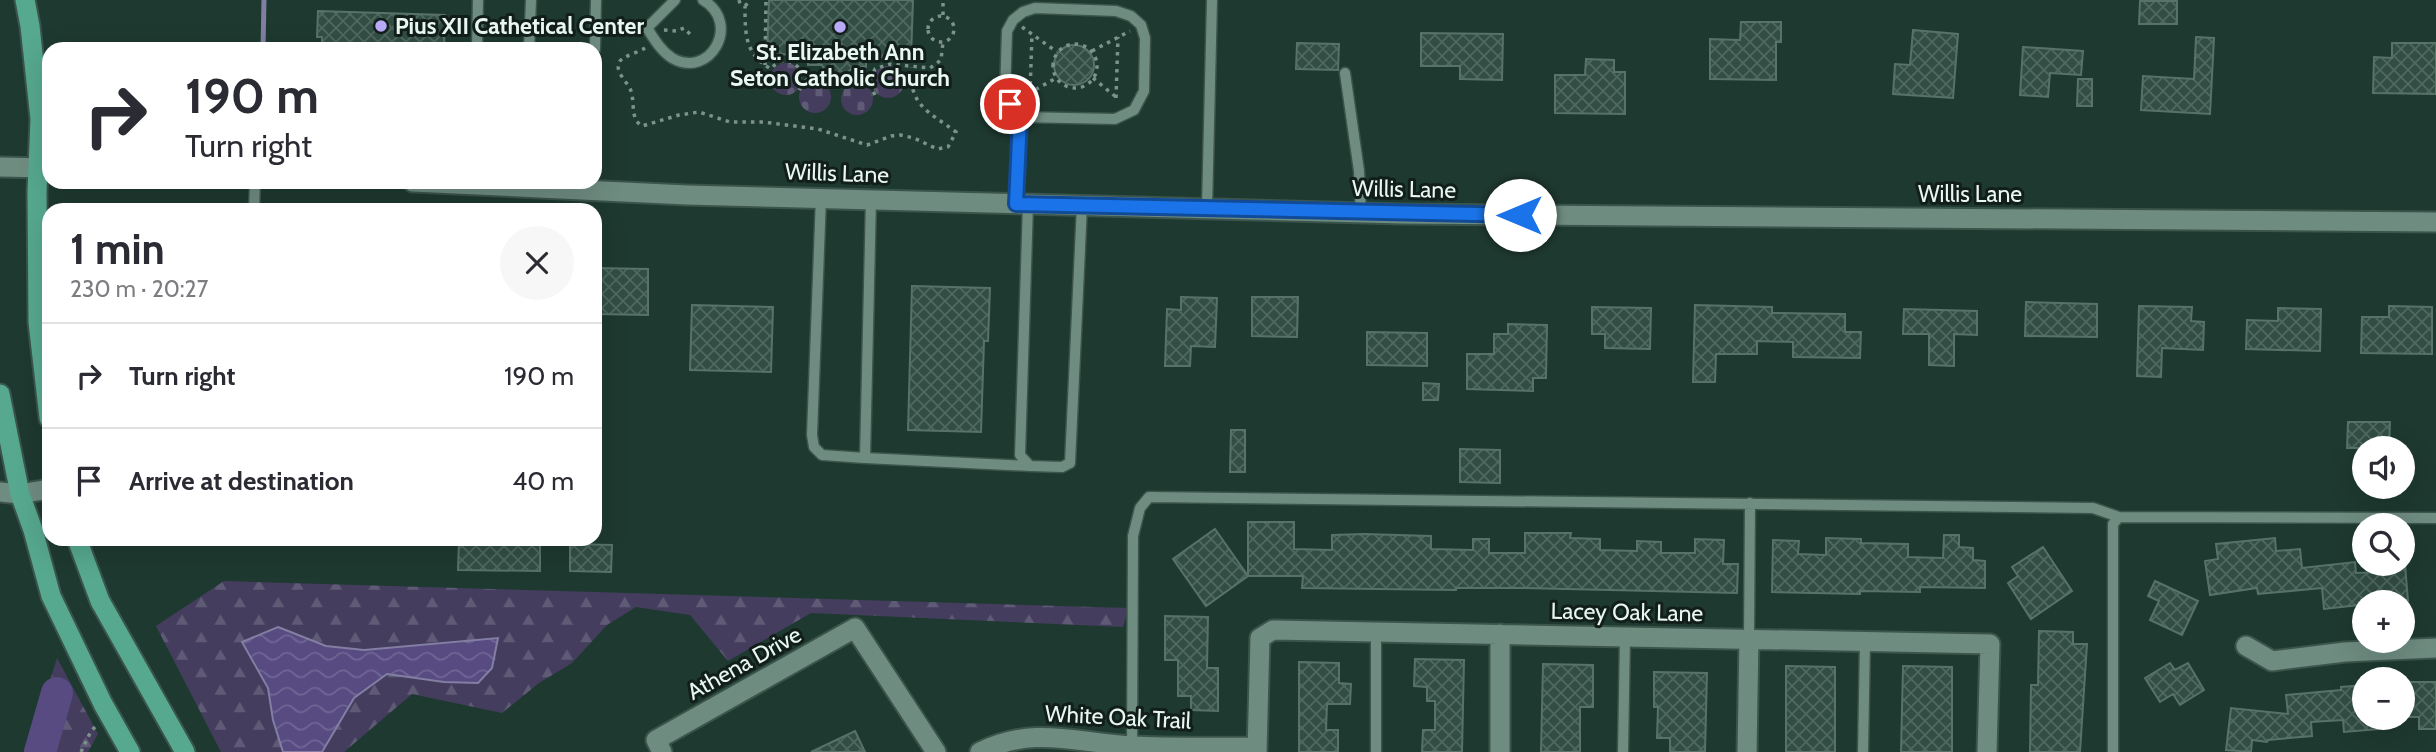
<!DOCTYPE html>
<html lang="en">
<head>
<meta charset="utf-8">
<style>
  :root { --surface:#fff; --page:#f7f7f7; --text:#2b2b33; --muted:#7c7c81; --line:#e1e1e2 }
  body { margin:0; font-family:Cabin,sans-serif; background:var(--page); color:var(--text); height:100vh; display:flex; flex-direction:column; font-size:26px; white-space:nowrap }
  * { box-sizing:border-box; margin:0 }
  p { font-size:23px; color:var(--muted) }
  .icon { flex:none; width:38px; height:38px; fill:none; stroke:currentColor; stroke-width:2; stroke-linecap:round; stroke-linejoin:round }
  .map { position:relative; flex:1; overflow:hidden }
  .side { position:absolute; left:42px; top:203px; width:560px; height:343px; display:flex; flex-direction:column; background:var(--surface); border-radius:21px; box-shadow:0 7px 28px #0002 }
  .side>* { flex:none }
  .top-card { position:absolute; left:42px; top:42px; width:560px; height:147px; border-radius:21px; box-shadow:0 7px 28px #0002; background:#fff; color:var(--text); overflow:hidden }
  .controls { position:absolute; left:2352px; top:436px; display:grid; gap:14px }
  .controls a { display:grid; place-items:center; width:63px; height:63px; border-radius:50%; background:var(--surface); box-shadow:0 7px 28px #0002; font-size:35px }
  .pin { position:absolute; display:grid; place-items:center; width:60px; height:60px; color:#fff; margin:-30px; border:4px solid #fff; border-radius:50%; box-shadow:0 2px 7px #0007 }
  .me { position:absolute; width:77px; margin:-38px; rotate:270deg; stroke-linejoin:round; filter:drop-shadow(0 0 5px #0008) }
  .turn { display:flex; align-items:center; gap:24px; height:147px; padding:0 28px; font-size:32px }
  .turn .icon { width:91px; height:91px; stroke-width:2.5 }
  .turn b { display:block; font-size:49px; line-height:60px }
  .round { display:grid; place-items:center; flex:none; width:74px; height:74px; border-radius:37px; background:var(--page) }
  .overview { display:flex; align-items:center; justify-content:space-between; height:119px; padding:0 28px }
  h1 { font-size:42px; font-weight:700; line-height:52px }
  ul { padding:0; list-style:none }
  li { display:flex; align-items:center; gap:21px; height:105px; padding:0 28px; border-top:2px solid var(--line) }
  li div { flex:1 }
  li b { display:block; font-size:26px }
  li em { font-style:normal }
  .map>svg:first-child { display:block }
</style>
</head>
<body>
<div class="map">
<svg width="2436" height="752" viewBox="0 0 2436 752">
  <defs>
    <pattern id="forest-firs" width="22" height="20" patternUnits="userSpaceOnUse" patternTransform="scale(1.75)"><rect width="22" height="20" fill="#443d5e"/><path d="M5 1l3.5 6h-7zM16 11l3.5 6h-7z" fill="#5f5a76"/></pattern>
    <pattern id="cemetery-stones" width="16" height="16" patternUnits="userSpaceOnUse" patternTransform="scale(1.75)"><rect width="16" height="16" fill="#443d5e"/><path d="M2 7V4a2 2 0 0 1 4 0v3zM10 15v-3a2 2 0 0 1 4 0v3z" fill="#5f5a76"/></pattern>
    <pattern id="water-waves" width="16" height="10" patternUnits="userSpaceOnUse" patternTransform="scale(1.75)"><rect width="16" height="10" fill="#574b82"/><path d="M0 5q4-4 8 0t8 0" fill="none" stroke="#6f6694"/></pattern>
    <pattern id="building-cross-hatch" width="8" height="8" patternUnits="userSpaceOnUse" patternTransform="scale(1.75)"><rect width="8" height="8" fill="#324e44"/><path d="M0 0l8 8M0 8l8-8" fill="none" stroke="#50685f"/></pattern>
  </defs>
  <rect width="100%" height="100%" fill="#1e3930"/>
  <path fill="url(#forest-firs)" d="M 224,581 L 1129,608 L 1123,627 L 811,613 L 728,661 L 690,615 L 636,607 L 607,625 L 572,663 L 539,683 L 502,713 L 412,694 L 344,752 L 221,752 L 156,626 Z
    M 57,658 L 98,734 L 88,752 L 28,752 Z"/>
  <path fill="url(#cemetery-stones)" d="M770 79a16 16 0 1 1 32 0a16 16 0 1 1-32 0Z
    M872 82a16 16 0 1 1 32 0a16 16 0 1 1-32 0Z
    M799 97a16 16 0 1 1 32 0a16 16 0 1 1-32 0Z
    M841 99a16 16 0 1 1 32 0a16 16 0 1 1-32 0Z"/>
  <path fill="url(#water-waves)" stroke="#827fa3" stroke-width="2" d="M 278,627 L 326,646 L 364,650 L 498,638 L 492,668 L 478,683 L 444,682 L 387,674 L 354,698 L 322,752 L 283,752 L 273,720 L 268,688 L 242,642 Z"/>
  <g fill="none" stroke-linecap="round" stroke-linejoin="round">
    <path stroke="#827fa3" stroke-width="5" d="M 263,49 L 264,0"/>
    <path stroke="#574b82" stroke-width="32" d="M 40,752 L 57,693"/>
  </g>
  <path fill="url(#building-cross-hatch)" stroke="#577368" stroke-width="2" d="M 769,0 L 913,0 L 911,58 L 866,57 L 866,67 L 854,66 L 846,74 L 835,76 L 824,70 L 822,65 L 808,65 L 808,55 L 767,54 Z
    M 2140,1 L 2177,1 L 2177,24 L 2139,24 Z
    M 318,11 L 445,15 L 444,49 L 322,49 L 322,37 L 317,37 Z
    M 1741,22 L 1781,22 L 1781,42 L 1776,42 L 1776,80 L 1710,79 L 1710,39 L 1740,40 Z
    M 1913,30 L 1958,34 L 1953,98 L 1893,94 L 1895,64 L 1910,65 Z
    M 1421,33 L 1503,34 L 1502,80 L 1460,79 L 1460,66 L 1421,66 Z
    M 2196,37 L 2214,38 L 2210,114 L 2141,110 L 2143,76 L 2194,79 Z
    M 1297,43 L 1339,44 L 1338,70 L 1296,69 Z
    M 2392,43 L 2436,43 L 2436,94 L 2373,93 L 2374,57 L 2392,58 Z
    M1054 65a20 20 0 1 1 40 0a20 20 0 1 1-40 0Z
    M 2023,47 L 2083,51 L 2081,75 L 2050,73 L 2048,97 L 2020,95 Z
    M 1586,59 L 1614,60 L 1614,72 L 1625,72 L 1625,114 L 1555,113 L 1555,75 L 1585,75 Z
    M 2078,79 L 2092,79 L 2092,106 L 2077,106 Z
    M 595,268 L 648,269 L 648,315 L 595,314 Z
    M 912,286 L 990,288 L 988,341 L 984,341 L 981,432 L 908,430 Z
    M 1181,297 L 1217,298 L 1215,347 L 1191,346 L 1190,366 L 1165,366 L 1167,309 L 1181,310 Z
    M 1252,297 L 1298,297 L 1297,337 L 1252,336 Z
    M 2026,302 L 2097,304 L 2097,337 L 2025,336 Z
    M 692,305 L 773,307 L 771,372 L 690,370 Z
    M 1695,305 L 1772,307 L 1772,313 L 1845,314 L 1845,332 L 1861,332 L 1860,358 L 1793,357 L 1793,342 L 1757,341 L 1757,354 L 1716,354 L 1715,382 L 1693,382 Z
    M 2139,306 L 2192,307 L 2191,321 L 2204,322 L 2203,350 L 2162,348 L 2161,377 L 2137,376 Z
    M 2389,306 L 2432,307 L 2432,354 L 2361,353 L 2362,317 L 2389,317 Z
    M 1592,307 L 1651,308 L 1650,349 L 1605,348 L 1605,334 L 1592,334 Z
    M 2278,308 L 2321,309 L 2320,351 L 2246,349 L 2247,320 L 2278,321 Z
    M 1904,309 L 1977,311 L 1977,335 L 1954,334 L 1954,366 L 1929,365 L 1929,334 L 1903,334 Z
    M 1508,324 L 1547,325 L 1546,378 L 1533,378 L 1533,391 L 1467,389 L 1467,354 L 1494,354 L 1494,334 L 1508,334 Z
    M 1367,332 L 1427,333 L 1427,366 L 1367,365 Z
    M 1423,383 L 1439,384 L 1438,400 L 1423,400 Z
    M 2348,422 L 2390,422 L 2389,448 L 2347,448 Z
    M 1231,430 L 1245,430 L 1245,472 L 1230,472 Z
    M 1460,449 L 1500,450 L 1500,483 L 1460,482 Z
    M 1248,522 L 1294,522 L 1294,549 L 1332,550 L 1332,535 L 1364,534 L 1431,536 L 1431,549 L 1473,550 L 1473,539 L 1489,539 L 1489,553 L 1525,553 L 1525,533 L 1571,533 L 1570,538 L 1600,539 L 1600,550 L 1637,551 L 1637,541 L 1661,542 L 1661,553 L 1695,553 L 1695,539 L 1724,540 L 1723,564 L 1738,564 L 1737,593 L 1524,588 L 1456,588 L 1456,590 L 1302,588 L 1303,576 L 1248,576 Z
    M 1215,529 L 1248,576 L 1206,606 L 1173,559 Z
    M 1944,535 L 1959,535 L 1959,547 L 1973,548 L 1973,560 L 1985,561 L 1985,588 L 1920,587 L 1920,592 L 1860,591 L 1860,594 L 1772,592 L 1773,540 L 1799,541 L 1798,554 L 1826,555 L 1826,538 L 1861,539 L 1861,543 L 1908,544 L 1908,557 L 1943,558 Z
    M 2275,538 L 2276,551 L 2300,549 L 2302,568 L 2355,562 L 2356,573 L 2383,572 L 2383,564 L 2405,564 L 2408,601 L 2359,602 L 2359,605 L 2324,609 L 2322,588 L 2258,594 L 2257,588 L 2210,595 L 2205,561 L 2218,559 L 2216,544 Z
    M 459,539 L 540,539 L 540,571 L 458,570 Z
    M 570,544 L 612,545 L 611,572 L 570,571 Z
    M 2043,547 L 2072,591 L 2031,619 L 2008,583 L 2018,576 L 2012,567 Z
    M 2155,581 L 2198,601 L 2182,635 L 2150,620 L 2159,601 L 2148,596 Z
    M 1165,616 L 1208,617 L 1207,668 L 1218,668 L 1218,711 L 1191,710 L 1191,696 L 1178,696 L 1178,660 L 1165,660 Z
    M 2039,631 L 2073,632 L 2073,644 L 2087,644 L 2080,752 L 2030,752 L 2031,685 L 2038,685 Z
    M 1415,659 L 1464,660 L 1462,752 L 1422,752 L 1423,730 L 1435,730 L 1435,701 L 1427,701 L 1427,687 L 1414,686 Z
    M 1299,662 L 1339,663 L 1339,683 L 1351,684 L 1350,704 L 1327,704 L 1326,730 L 1338,730 L 1338,752 L 1299,752 Z
    M 2170,663 L 2175,670 L 2188,663 L 2204,690 L 2180,705 L 2173,694 L 2160,702 L 2145,678 Z
    M 1543,664 L 1593,665 L 1593,707 L 1580,707 L 1580,752 L 1541,752 Z
    M 1786,666 L 1835,667 L 1835,752 L 1786,752 Z
    M 1903,666 L 1952,667 L 1952,752 L 1901,752 Z
    M 1654,672 L 1707,673 L 1705,752 L 1670,752 L 1670,738 L 1657,738 L 1658,707 L 1654,707 Z
    M 2406,682 L 2436,682 L 2436,729 L 2419,729 L 2419,717 L 2406,717 Z
    M 2364,685 L 2364,718 L 2391,718 L 2391,728 L 2344,732 L 2343,720 L 2311,722 L 2312,736 L 2268,740 L 2267,742 L 2252,740 L 2251,752 L 2226,750 L 2231,708 L 2288,714 L 2286,695 L 2341,690 L 2341,687 Z
    M 855,731 L 865,752 L 811,752 Z"/>
  <g fill="none" stroke-linecap="round" stroke-linejoin="round">
    <g stroke="#3b544c" stroke-width="13">
      <path id="service" d="M 596,27 L 647,28 L 675,0
        M 647,28 C 654,39 661,51 672,58 C 710,80 742,23 703,0
        M 477,49 L 478,0
        M 529,49 L 531,0
        M 595,49 L 596,0
        M 1345,73 L 1359,171 L 1361,213
        M 821,197 L 812,435 L 814,447 L 822,455 L 865,458 L 871,199
        M 1016,204 L 1020,117 L 1011,108 L 1005,94 L 1007,31 L 1013,20 L 1023,12 L 1035,8 L 1116,11 L 1131,16 L 1141,25 L 1145,38 L 1144,91 L 1134,110 L 1115,119 L 1020,117
        M 1028,204 L 1020,455 L 1030,466 L 1062,467 L 1070,463 L 1082,205
        M 1207,208 L 1212,0
        M 254,210 L 255,182
        M 865,458 L 1030,466
        M 1749,638 L 1750,503
        M 1132,749 L 1133,536 L 1140,508 L 1149,497 L 2093,508 L 2119,517
        M 1376,752 L 1376,632
        M 1623,752 L 1625,636
        M 1863,752 L 1865,641
        M 2113,752 L 2113,524 L 2119,517 L 2436,518"/>
    </g>
    <g stroke="#3b544c" stroke-width="23">
      <path id="minor" d="M 0,492 L 20,494 L 49,489
        M 2246,646 L 2272,661 L 2345,652 L 2436,648
        M 662,752 L 656,740 L 855,628 L 936,752
        M 980,752 C 1035,725 1075,743 1133,746 C 1174,748 1215,747 1257,747
        M 1257,752 L 1260,638 L 1273,630 L 1990,644 L 1987,752
        M 1500,752 L 1500,634
        M 1747,752 L 1749,638"/>
    </g>
    <g stroke="#3b544c" stroke-width="23">
      <path id="tertiary" d="M 0,167 L 49,168
        M 413,182 L 687,195 L 1403,214 L 2436,222"/>
    </g>
    <g stroke="#3b544c" stroke-width="23">
      <path id="primary" d="M 25,0 L 30,26 L 40,119 L 37,192 L 38,322 L 49,418
        M 0,394 L 20,494 L 33,530 L 51,596 L 103,704 L 130,752
        M 77,539 L 100,601 L 185,752"/>
    </g>
    <path stroke="#7d928b" stroke-width="3.5" stroke-dasharray="3.5 5" stroke-linecap="butt" d="M 739,0 L 740,4 L 745,6 C 745,35 745,54 771,69 C 784,52 800,65 807,79
      M 745,6 L 751,0
      M 943,15 L 943,0
      M928 29a13 13 0 1 1 26 0a13 13 0 1 1-26 0Z
      M 1022,27 L 1057,52
      M 664,30 L 677,31 L 684,28 L 690,34
      M1053 66a22 22 0 1 1 44 0a22 22 0 1 1-44 0Z
      M 645,48 C 639,52 624,56 620,61 C 613,71 628,82 631,91 C 635,103 630,119 642,126 L 679,115 L 699,112 L 730,122 L 763,122 L 818,129 L 867,145 L 891,136 L 900,135 L 914,138 L 937,149 L 948,147 L 956,132 C 928,111 909,106 911,67
      M 1092,51 L 1130,31
      M 765,65 L 766,0
      M 1093,78 L 1116,97
      M 799,90 L 806,80 C 824,76 827,87 840,86 C 854,84 854,79 869,84
      M 1030,93 L 1032,34
      M 875,95 L 869,84 L 875,69 L 889,64 L 930,68 L 941,60 L 943,42
      M 1021,98 L 1056,78
      M 1116,98 L 1118,37
      M 81,752 L 91,731 L 97,725"/>
    <use href="#service" stroke="#6f8c81" stroke-width="10"/>
    <use href="#minor" stroke="#6f8c81" stroke-width="19"/>
    <use href="#tertiary" stroke="#6f8c81" stroke-width="19"/>
    <use href="#primary" stroke="#56a88e" stroke-width="19"/>
  </g>
  <g fill="none" stroke-linecap="round" stroke-linejoin="round">
    <g stroke="#114b97" stroke-width="18">
      <path id="route" d="M 1010,104 L 1020,117 L 1016,204 L 1520,215"/>
    </g>
    <use href="#route" stroke="#1a73e8" stroke-width="12"/>
  </g>
  <g fill="#b9aaf7" stroke="#121e19" stroke-width="2.5">
    <circle cx="381" cy="26" r="7"/>
    <circle cx="840" cy="27" r="7"/>
  </g>
  <g text-anchor="middle" stroke-width="6" stroke-linejoin="round" paint-order="stroke">
    <g font-size="23" font-weight="bold" fill="#e8f7f1" stroke="#121e19" text-anchor="start">
      <text x="395" y="34">Pius XII Cathetical Center</text>
      <text x="840" y="60" text-anchor="middle">St. Elizabeth Ann<tspan x="840" dy="26">Seton Catholic Church</tspan></text>
    </g>
    <g font-size="23" fill="#e8f7f1" stroke="#121e19">
      <text transform="translate(837 173) rotate(2)" y="8">Willis Lane</text>
      <text transform="translate(1404 189) rotate(1)" y="8">Willis Lane</text>
      <text x="1970" y="202">Willis Lane</text>
      <text transform="translate(1627 612) rotate(1)" y="8">Lacey Oak Lane</text>
      <text transform="translate(744 663) rotate(-29)" y="8">Athena Drive</text>
      <text transform="translate(1118 717) rotate(3)" y="8">White Oak Trail</text>
    </g>
  </g>
</svg>
<div class="controls">
<a><svg class="icon" aria-label="sound" viewBox="0 0 24 24"><path d="M4 9h4l5-4v14l-5-4H4zM17 9q2 3 0 6"/></svg></a>
<a><svg class="icon" aria-label="search" viewBox="0 0 24 24"><circle cx="10" cy="10" r="6"/><path d="M15 15l6 6"/></svg></a>
<a>+</a>
<a>−</a>
</div>
<div class="pin" style="left:1010px;top:104px;background:#d93025"><svg class="icon" aria-label="arrive" viewBox="0 0 24 24"><path d="M6 21V4h12l-3 4 3 4H6"/></svg></div>
<svg class="me" style="left:1520px;top:215px" viewBox="-20 -20 40 40"><circle r="19" fill="#fff"/><path d="M0-13L10 11 0 6-10 11z" fill="#1a73e8"/></svg>
<div class="top-card">
<div class="turn"><svg class="icon" aria-label="right" viewBox="0 0 24 24"><path d="M7 20v-9h11M14 6l5 5-5 5"/></svg><div><b>190 m</b>Turn right</div></div>
</div>
<section class="side">
<div class="overview"><div><h1>1 min</h1><p>230 m · 20:27</p></div><a class="round"><svg class="icon" aria-label="close" viewBox="0 0 24 24"><path d="M6 6l12 12M18 6L6 18"/></svg></a></div>
<ul>
<li><svg class="icon" aria-label="right" viewBox="0 0 24 24"><path d="M7 20v-9h11M14 6l5 5-5 5"/></svg><div><b>Turn right</b></div><em>190 m</em></li>
<li><svg class="icon" aria-label="arrive" viewBox="0 0 24 24"><path d="M6 21V4h12l-3 4 3 4H6"/></svg><div><b>Arrive at destination</b></div><em>40 m</em></li>
</ul>
</section>
</div>
</body>
</html>
